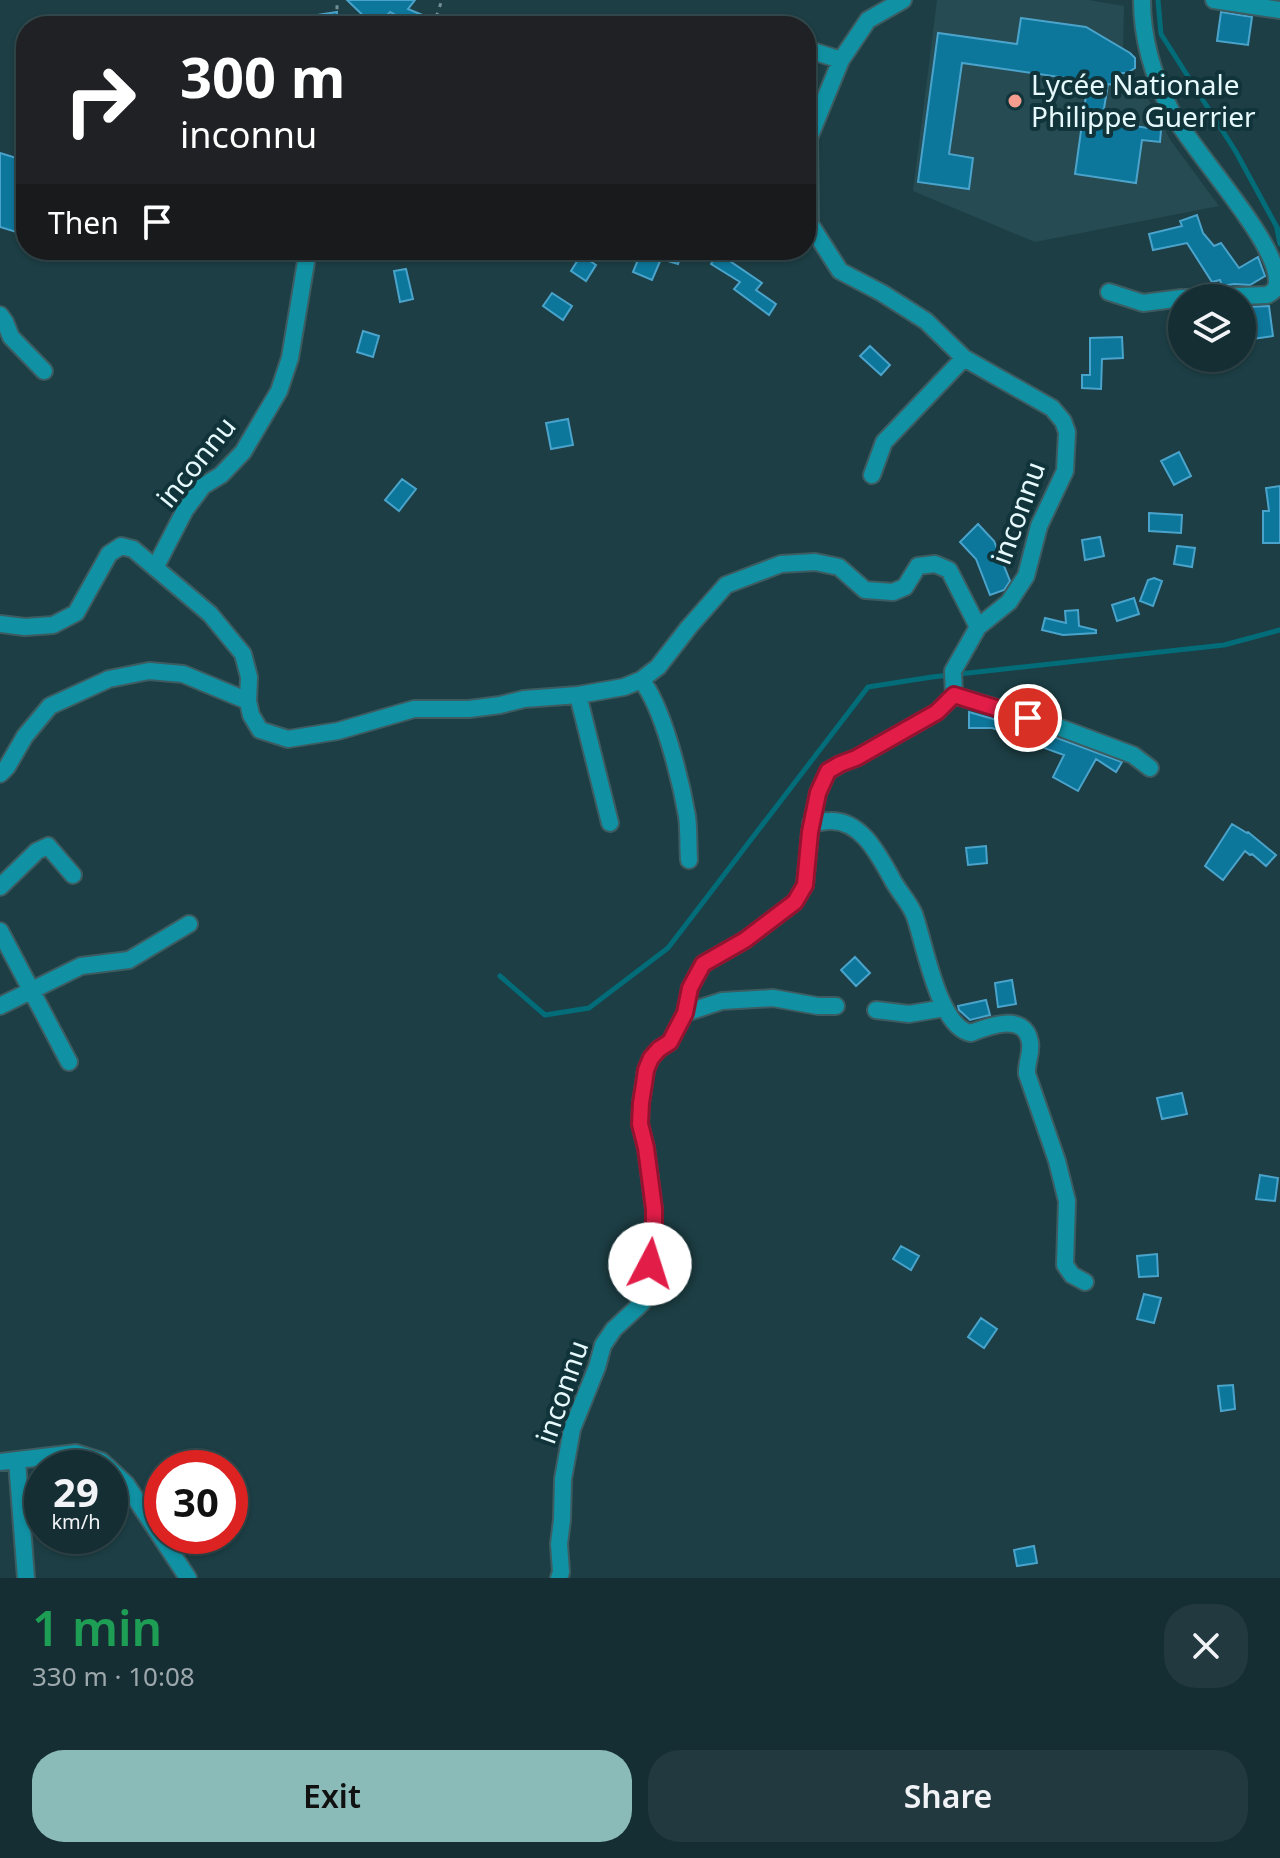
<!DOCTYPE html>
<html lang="en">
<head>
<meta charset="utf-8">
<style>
  :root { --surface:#152e33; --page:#223a3f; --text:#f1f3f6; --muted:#9da8ac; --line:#344a4e; --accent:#8bbbb9 }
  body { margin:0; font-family:"Noto Sans",sans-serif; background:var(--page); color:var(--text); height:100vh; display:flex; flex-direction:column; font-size:30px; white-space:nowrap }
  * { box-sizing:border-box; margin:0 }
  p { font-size:26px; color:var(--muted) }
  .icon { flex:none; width:44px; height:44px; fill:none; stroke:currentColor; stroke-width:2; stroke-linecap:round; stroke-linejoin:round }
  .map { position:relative; height:1578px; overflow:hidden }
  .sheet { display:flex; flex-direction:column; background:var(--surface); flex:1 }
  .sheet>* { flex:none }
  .hud { position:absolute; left:16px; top:16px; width:800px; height:244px; border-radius:32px; box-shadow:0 2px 6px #0004,0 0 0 2px var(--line); background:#202124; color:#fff; overflow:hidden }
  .tools { position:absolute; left:1168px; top:284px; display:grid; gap:16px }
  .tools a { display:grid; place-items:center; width:88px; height:88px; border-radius:50%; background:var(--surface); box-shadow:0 2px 6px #0004,0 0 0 2px var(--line); font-size:40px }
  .speed { position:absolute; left:24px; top:1450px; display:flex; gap:16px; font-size:40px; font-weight:700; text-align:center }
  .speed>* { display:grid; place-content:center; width:104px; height:104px; border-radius:50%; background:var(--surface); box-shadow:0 2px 6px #0004,0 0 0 2px var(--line); line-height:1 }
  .speed small { font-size:20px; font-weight:400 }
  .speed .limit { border:12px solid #d22; background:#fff; color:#111 }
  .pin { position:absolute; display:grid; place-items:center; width:68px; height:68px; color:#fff; margin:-34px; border:4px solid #fff; border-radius:50%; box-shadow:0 2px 8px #0007 }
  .me { position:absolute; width:88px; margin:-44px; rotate:5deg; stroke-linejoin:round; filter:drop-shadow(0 0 6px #0008) }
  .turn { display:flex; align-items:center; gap:28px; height:168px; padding:0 32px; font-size:36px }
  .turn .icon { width:104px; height:104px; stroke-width:2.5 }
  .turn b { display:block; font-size:56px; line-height:68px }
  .then { display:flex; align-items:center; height:76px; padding:0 32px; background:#0003; gap:16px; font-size:30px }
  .round { display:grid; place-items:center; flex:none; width:84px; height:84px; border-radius:32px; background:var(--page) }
  .overview { display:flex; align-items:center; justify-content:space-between; height:136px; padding:0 32px }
  h1 { font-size:48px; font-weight:600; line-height:60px; color:#1e9e55 }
  .action { display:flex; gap:16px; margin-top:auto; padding:16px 32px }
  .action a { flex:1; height:92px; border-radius:32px; background:var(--accent); color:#111; font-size:32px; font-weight:600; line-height:92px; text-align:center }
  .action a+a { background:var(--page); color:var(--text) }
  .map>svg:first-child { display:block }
</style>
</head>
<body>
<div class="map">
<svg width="1280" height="1578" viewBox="0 0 1280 1578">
  <rect width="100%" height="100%" fill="#1c3e44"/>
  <path fill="#264b52" d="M 937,0 L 1089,0 L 1124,6 L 1123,53 L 1171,141 L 1219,206 L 1035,242 L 913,191 Z"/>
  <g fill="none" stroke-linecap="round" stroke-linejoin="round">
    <path stroke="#036c79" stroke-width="5" d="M 1158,0 L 1161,34 L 1236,152 L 1280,233
      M 1277,229 L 1280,244
      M 500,976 L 545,1015 L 589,1008 L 668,948 L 868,687 L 932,677 L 1224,645 L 1280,630"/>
  </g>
  <path fill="#0d769b" stroke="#4aa3ca" stroke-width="2" d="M 347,0 L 415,0 L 408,9 L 449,26 L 417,26 L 390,12 L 378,26 L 374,26 Z
    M 337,12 L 336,26 L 297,26 L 297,18 Z
    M 1221,12 L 1252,17 L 1248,45 L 1217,41 Z
    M 1021,18 L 1086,27 L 1130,53 L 1135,58 L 1135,68 L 1127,73 L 1120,73 L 1119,86 L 1108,84 L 1102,121 L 1161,130 L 1160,142 L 1142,140 L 1136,183 L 1075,174 L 1088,81 L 962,63 L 949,154 L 973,158 L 969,189 L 918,182 L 938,33 L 1017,44 Z
    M 0,153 L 26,161 L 26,235 L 0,227 Z
    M 1197,215 L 1203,233 L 1214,246 L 1221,243 L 1239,268 L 1258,257 L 1265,276 L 1250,285 L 1234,284 L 1222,286 L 1220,280 L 1212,282 L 1187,243 L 1153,250 L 1149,234 L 1182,226 L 1180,221 Z
    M 642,250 L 682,250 L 678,264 L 661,259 L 652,280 L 633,272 Z
    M 718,253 L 762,283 L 756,290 L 776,304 L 769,315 L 734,289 L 740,282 L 711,264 Z
    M 581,255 L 596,265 L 586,281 L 571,271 Z
    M 406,269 L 413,299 L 400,302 L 394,271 Z
    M 552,293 L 572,306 L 563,320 L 543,306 Z
    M 1269,306 L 1273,336 L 1245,340 L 1247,307 Z
    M 363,331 L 379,336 L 373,357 L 357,352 Z
    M 1122,337 L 1123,358 L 1102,359 L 1101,389 L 1082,388 L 1082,375 L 1090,375 L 1090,338 Z
    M 870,346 L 890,365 L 881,375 L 860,356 Z
    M 568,419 L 573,445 L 551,449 L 546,423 Z
    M 1179,452 L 1191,476 L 1174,485 L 1161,461 Z
    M 402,479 L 416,489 L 399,511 L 385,500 Z
    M 1280,486 L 1280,543 L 1263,543 L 1263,511 L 1269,511 L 1266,488 Z
    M 1149,513 L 1182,515 L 1181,533 L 1149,531 Z
    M 978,524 L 994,541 L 1010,581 L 1004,590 L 990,595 L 976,559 L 960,542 Z
    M 1100,537 L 1104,556 L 1085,560 L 1082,540 Z
    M 1177,546 L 1195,548 L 1192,567 L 1174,564 Z
    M 1154,578 L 1162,581 L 1153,606 L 1140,601 L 1148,580 Z
    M 1134,598 L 1139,614 L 1117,621 L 1112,605 Z
    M 1078,610 L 1079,626 L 1096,630 L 1096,633 L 1063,635 L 1042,630 L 1045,618 L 1066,623 L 1065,611 Z
    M 969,712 L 1049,735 L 1122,762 L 1116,772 L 1096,759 L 1078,791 L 1053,777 L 1064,755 L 1025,741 L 1026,738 L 992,728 L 969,728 Z
    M 1232,824 L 1247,833 L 1248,832 L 1276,855 L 1266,866 L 1252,854 L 1250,855 L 1245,851 L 1223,880 L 1205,866 Z
    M 986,846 L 987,863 L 968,865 L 966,848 Z
    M 855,957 L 870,973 L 856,986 L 841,970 Z
    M 1012,980 L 1016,1004 L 998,1007 L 995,983 Z
    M 986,1000 L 990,1015 L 970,1020 L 959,1010 L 958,1006 Z
    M 1182,1093 L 1187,1114 L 1162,1119 L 1157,1098 Z
    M 1260,1175 L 1278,1178 L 1275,1201 L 1256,1199 Z
    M 901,1246 L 919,1256 L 911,1270 L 893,1259 Z
    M 1157,1254 L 1158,1276 L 1139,1277 L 1137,1256 Z
    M 1144,1294 L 1161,1298 L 1154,1323 L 1137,1319 Z
    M 981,1318 L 997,1329 L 984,1348 L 968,1337 Z
    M 1233,1385 L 1235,1409 L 1221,1411 L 1218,1386 Z
    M 1034,1546 L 1037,1563 L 1017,1566 L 1014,1550 Z"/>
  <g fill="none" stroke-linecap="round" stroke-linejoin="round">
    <g stroke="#3d5c61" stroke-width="20">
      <path id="minor" d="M 1142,0 C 1142,40 1153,76 1171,111 C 1192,151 1279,243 1277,282 C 1277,289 1273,292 1267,295 L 1185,298
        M 1214,0 L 1280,10
        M 806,49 L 841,60
        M 1109,292 L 1143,303 L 1182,298
        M 0,315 L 5,322 L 11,337 L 44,371
        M 872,475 L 884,442 L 964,358
        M 155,568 L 185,510 L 203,486 L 221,475 L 243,452 L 279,391 L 290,358 L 308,250
        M 0,624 L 25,627 L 53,625 L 76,613 L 109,554 L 121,546 L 133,549 L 210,614 L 243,654 L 249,677 L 248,701 L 251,715 L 260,730 L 288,739 L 338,731 L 414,709 L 469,709 L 500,705 L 524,699 L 578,695 L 624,687 L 641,680 L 658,667 L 689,627 L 726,585 L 781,564 L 815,562 L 839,567 L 865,590 L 893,592 L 905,587 L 918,566 L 935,564 L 949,570 L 978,627
        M 641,680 C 663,706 681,782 687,816 C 689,831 688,846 689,860
        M 578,695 L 610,823
        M 954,695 L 1053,725 L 1133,755 L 1150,768
        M 0,774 L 7,767 L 25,736 L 50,706 L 109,679 L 149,671 L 183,674 L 248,701
        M 811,823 C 817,823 824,821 830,821 C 861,820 878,854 891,877 C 897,890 908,900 914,914 C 924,940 938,1028 971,1033 C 989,1026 1025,1012 1030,1042 C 1032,1053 1026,1063 1027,1074 L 1057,1161 L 1067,1201 L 1065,1265 L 1072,1275 L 1085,1282
        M 0,887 L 37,851 L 48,846 L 73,875
        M 0,931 L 69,1062
        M 0,1006 L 81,966 L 129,960 L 189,924
        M 876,1010 L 909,1014 L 945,1008
        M 685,1013 L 722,1001 L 773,998 L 818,1006 L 836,1006
        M 17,1461 L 26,1578
        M 0,1462 L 76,1453 L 101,1461 L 109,1468
        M 110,1469 L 126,1484 L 188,1578
        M 559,1578 L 561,1572 L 559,1544 L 562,1520 L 563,1479 L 572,1429 L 597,1367 L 603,1345 L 614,1329 L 642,1303 L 647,1285 L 654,1236 L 654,1209 L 646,1148 L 640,1124 L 641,1103 L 646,1070 L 651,1058 L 659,1049 L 670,1042 L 685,1013 L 690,988 L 703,964 L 745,940 L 795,902 L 805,885 L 810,832 L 818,793 L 828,771 L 840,764 L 856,758 L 937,712 L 954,695 L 953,671 L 978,627 L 1009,602 L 1026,576 L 1039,526 L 1065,471 L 1067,432 L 1063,421 L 1052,408 L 964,358 L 926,321 L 882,293 L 840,271 L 810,224 L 809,138 L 841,60 L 868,20 L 903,0"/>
    </g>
    <path stroke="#738f93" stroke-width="3" stroke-dasharray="4 6" stroke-linecap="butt" d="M 327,26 L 337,12 L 337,0
      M 433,26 L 442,0"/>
    <use href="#minor" stroke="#1092a4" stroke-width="16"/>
  </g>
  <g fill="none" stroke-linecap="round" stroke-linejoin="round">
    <g stroke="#92132f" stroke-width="20">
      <path id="route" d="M 650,1264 L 654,1236 L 654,1209 L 646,1148 L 640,1124 L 641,1103 L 644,1084 L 646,1070 L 651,1058 L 659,1049 L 670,1042 L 685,1013 L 690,988 L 703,964 L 745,940 L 795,902 L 805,885 L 810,832 L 818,793 L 828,771 L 840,764 L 856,758 L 937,712 L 954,695 L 1028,718"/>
    </g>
    <use href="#route" stroke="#e11d48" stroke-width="14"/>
  </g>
  <circle fill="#f59d8e" stroke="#11343a" stroke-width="3" cx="1015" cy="101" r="8"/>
  <g text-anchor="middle" stroke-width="8" stroke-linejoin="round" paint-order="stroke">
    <g font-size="28" fill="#e6f9fc" stroke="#11343a" text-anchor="start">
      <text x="1031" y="95">Lycée Nationale<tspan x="1031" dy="32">Philippe Guerrier</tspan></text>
    </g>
    <g font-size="28" fill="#e6f9fc" stroke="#11343a">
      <text transform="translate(196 462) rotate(-51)" y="10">inconnu</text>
      <text transform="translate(1018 513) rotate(-70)" y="10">inconnu</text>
      <text transform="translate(562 1392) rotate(-71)" y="10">inconnu</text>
    </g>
  </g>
</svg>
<div class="tools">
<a><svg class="icon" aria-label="layers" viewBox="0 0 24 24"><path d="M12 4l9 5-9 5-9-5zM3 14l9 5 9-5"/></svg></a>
</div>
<div class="speed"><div>29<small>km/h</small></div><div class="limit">30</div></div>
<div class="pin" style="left:1028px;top:718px;background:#d93025"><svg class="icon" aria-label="arrive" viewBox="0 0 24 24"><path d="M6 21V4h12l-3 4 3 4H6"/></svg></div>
<svg class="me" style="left:650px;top:1264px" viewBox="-20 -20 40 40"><circle r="19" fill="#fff"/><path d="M0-13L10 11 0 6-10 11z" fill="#e11d48"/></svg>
<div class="hud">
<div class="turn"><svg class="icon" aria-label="right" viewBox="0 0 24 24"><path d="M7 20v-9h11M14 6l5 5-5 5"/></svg><div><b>300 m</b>inconnu</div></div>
<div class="then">Then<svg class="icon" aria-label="arrive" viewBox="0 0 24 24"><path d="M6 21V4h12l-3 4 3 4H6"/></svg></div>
</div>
</div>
<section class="sheet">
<div class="overview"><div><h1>1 min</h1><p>330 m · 10:08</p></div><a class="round"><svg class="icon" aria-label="close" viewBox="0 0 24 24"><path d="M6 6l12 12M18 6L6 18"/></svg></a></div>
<div class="action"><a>Exit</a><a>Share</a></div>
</section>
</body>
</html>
